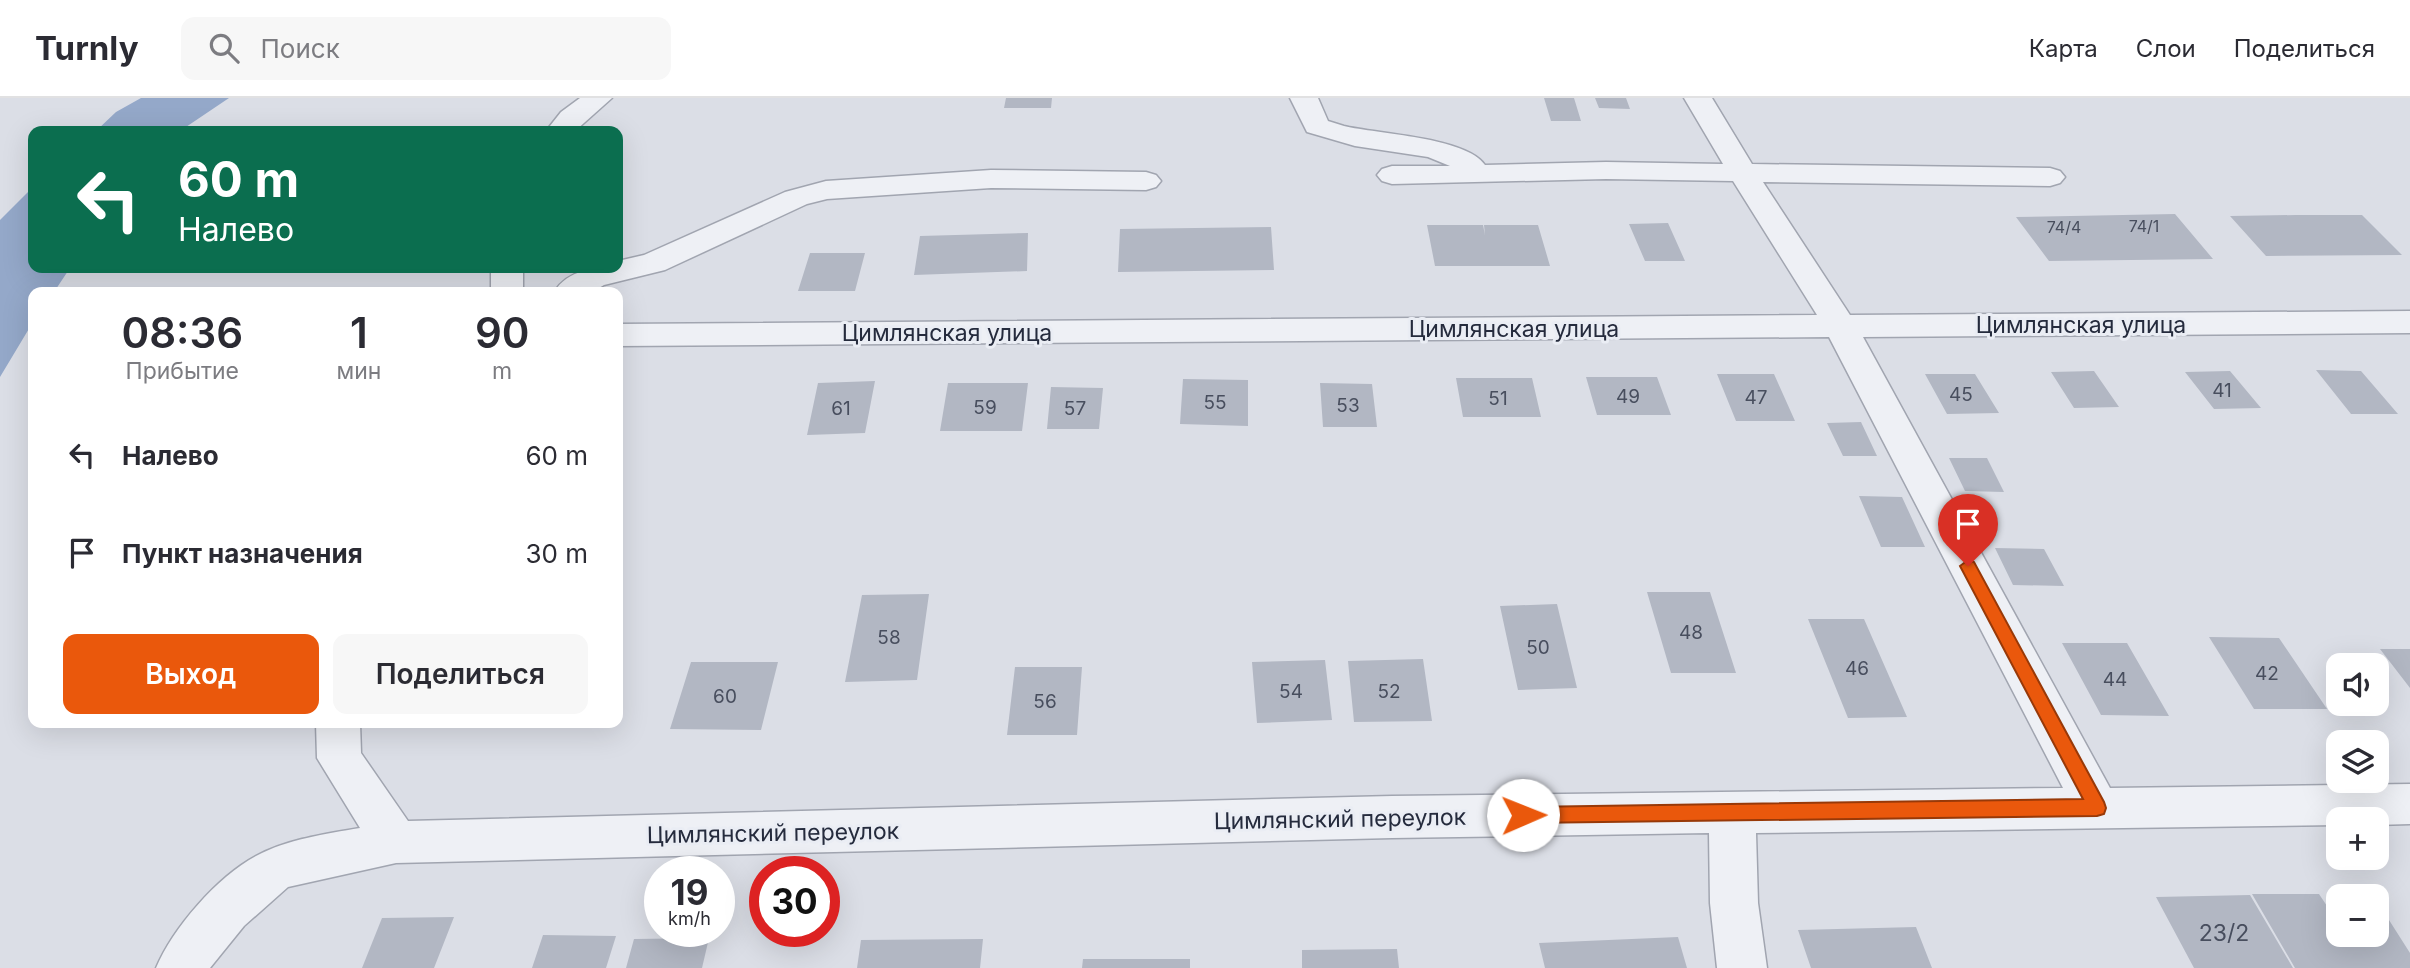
<!DOCTYPE html>
<html lang="ru">
<head>
<meta charset="utf-8">
<style>
  :root { --surface:#fff; --page:#f7f7f7; --text:#2b2b33; --muted:#7c7c81; --line:#e1e1e2; --accent:#ea580c }
  body { margin:0; font-family:Inter,sans-serif; background:var(--page); color:var(--text); height:100vh; display:flex; flex-direction:column; font-size:26px; white-space:nowrap }
  * { box-sizing:border-box; margin:0 }
  p { font-size:23px; color:var(--muted) }
  .icon { flex:none; width:38px; height:38px; fill:none; stroke:currentColor; stroke-width:2; stroke-linecap:round; stroke-linejoin:round }
  .map { position:relative; flex:1; overflow:hidden }
  .panel { position:absolute; left:28px; top:189px; width:595px; height:441px; display:flex; flex-direction:column; background:var(--surface); border-radius:14px; box-shadow:0 7px 28px #0002 }
  .panel>* { flex:none }
  .banner { position:absolute; left:28px; top:28px; width:595px; height:147px; border-radius:14px; box-shadow:0 7px 28px #0002; background:#0b6e4f; color:#fff; overflow:hidden }
  .controls { position:absolute; left:2326px; top:555px; display:grid; gap:14px }
  .controls a { display:grid; place-items:center; width:63px; height:63px; border-radius:14px; background:var(--surface); box-shadow:0 7px 28px #0002; font-size:35px }
  .speed { position:absolute; left:644px; top:758px; display:flex; gap:14px; font-size:35px; font-weight:700; text-align:center }
  .speed>* { display:grid; place-content:center; width:91px; height:91px; border-radius:50%; background:var(--surface); box-shadow:0 7px 28px #0002; line-height:1 }
  .speed small { font-size:18px; font-weight:400 }
  .speed .limit { border:10px solid #d22; background:#fff; color:#111 }
  .pin { position:absolute; display:grid; place-items:center; width:60px; height:60px; color:#fff; margin:-72px -30px; border-radius:50% 50% 50% 0; rotate:-45deg; box-shadow:0 0 7px #0007 }
  .pin .icon { rotate:45deg }
  .me { position:absolute; width:77px; margin:-38px; rotate:89deg; stroke-linejoin:round; filter:drop-shadow(0 0 5px #0008) }
  .turn { display:flex; align-items:center; gap:24px; height:147px; padding:0 35px; font-size:32px }
  .turn .icon { width:91px; height:91px; stroke-width:2.5 }
  .turn b { display:block; font-size:49px; line-height:60px }
  .eta { display:flex; justify-content:space-evenly; align-items:center; height:119px; text-align:center }
  .eta b { font-size:42px; font-weight:600; line-height:49px }
  .button { display:flex; gap:14px; margin-top:auto; padding:14px 35px }
  .button a { flex:1; height:80px; border-radius:14px; background:var(--accent); color:#fff; font-size:28px; font-weight:600; line-height:80px; text-align:center }
  .button a+a { background:var(--page); color:var(--text) }
  ul { padding:0; list-style:none }
  li { display:flex; align-items:center; gap:21px; height:98px; padding:0 35px }
  li div { flex:1 }
  li b { display:block; font-size:26px }
  li em { font-style:normal }
  header { display:flex; align-items:center; gap:42px; box-sizing:border-box; height:98px; padding:0 35px; background:var(--surface); border-bottom:2px solid var(--line) }
  header strong { font-size:33px }
  nav { display:flex; gap:38px; margin-inline-start:auto; font-size:24px }
  .search { width:490px; height:63px; background:var(--page); display:flex; align-items:center; gap:18px; box-sizing:border-box; padding:0 24px; border-radius:14px; color:var(--muted); font-size:26px }
  .map>svg:first-child { display:block }
</style>
</head>
<body>
<header>
<strong>Turnly</strong>
<div class="search"><svg class="icon" aria-label="search" viewBox="0 0 24 24"><circle cx="10" cy="10" r="6"/><path d="M15 15l6 6"/></svg>Поиск</div>
<nav><a>Карта</a><a>Слои</a><a>Поделиться</a></nav>
</header>
<div class="map">
<svg width="2410" height="870" viewBox="0 0 2410 870">
  <rect width="100%" height="100%" fill="#dbdee6"/>
  <path fill="#94a8c9" d="M 141,0 L 229,0 L 180,33 L 96,33 L 116,14 Z
    M 33,89 L 33,170 L 70,170 L 54,194 L 33,194 L 33,224 L 0,279 L 0,122 Z"/>
  <path fill="#b2b7c3" d="M 1006,0 L 1052,0 L 1051,10 L 1004,10 Z
    M 1544,0 L 1574,0 L 1581,23 L 1551,23 Z
    M 1595,0 L 1626,0 L 1630,11 L 1599,10 Z
    M 2175,116 L 2213,161 L 2049,163 L 2016,119 Z
    M 2296,117 L 2362,117 L 2402,157 L 2266,158 L 2230,118 Z
    M 1668,125 L 1685,163 L 1645,163 L 1629,126 Z
    M 1427,127 L 1483,127 L 1485,137 L 1484,127 L 1538,127 L 1550,168 L 1435,168 Z
    M 1271,129 L 1274,172 L 1118,174 L 1120,131 Z
    M 1028,135 L 1027,173 L 914,177 L 920,138 Z
    M 810,155 L 865,155 L 855,193 L 798,193 Z
    M 2316,272 L 2361,273 L 2398,316 L 2351,316 Z
    M 2094,273 L 2119,309 L 2074,310 L 2051,274 Z
    M 2230,273 L 2261,310 L 2214,311 L 2185,274 Z
    M 1717,276 L 1774,276 L 1795,323 L 1736,323 Z
    M 1925,276 L 1975,276 L 1999,315 L 1947,316 Z
    M 1586,279 L 1657,279 L 1671,317 L 1597,317 Z
    M 1456,280 L 1532,280 L 1541,319 L 1463,319 Z
    M 1183,281 L 1248,282 L 1248,328 L 1180,326 Z
    M 875,283 L 865,335 L 807,337 L 818,285 Z
    M 948,285 L 1028,285 L 1022,333 L 940,333 Z
    M 1320,285 L 1372,286 L 1377,329 L 1323,329 Z
    M 1051,289 L 1103,290 L 1099,331 L 1047,331 Z
    M 1861,324 L 1877,358 L 1843,358 L 1827,325 Z
    M 1949,360 L 1987,360 L 2004,394 L 1965,393 Z
    M 1859,398 L 1902,399 L 1925,449 L 1881,449 Z
    M 1995,450 L 2044,451 L 2064,488 L 2013,487 Z
    M 1647,494 L 1710,494 L 1736,575 L 1671,575 Z
    M 929,496 L 917,582 L 845,584 L 862,497 Z
    M 1557,506 L 1577,590 L 1518,592 L 1500,508 Z
    M 1808,521 L 1864,521 L 1907,619 L 1848,620 Z
    M 2209,539 L 2279,540 L 2327,611 L 2254,611 Z
    M 2062,545 L 2127,545 L 2169,618 L 2101,617 Z
    M 2380,551 L 2410,551 L 2410,590 Z
    M 1423,561 L 1432,623 L 1354,624 L 1348,563 Z
    M 1325,562 L 1332,622 L 1257,625 L 1252,564 Z
    M 691,564 L 778,564 L 761,632 L 670,631 Z
    M 1015,569 L 1082,569 L 1077,637 L 1007,637 Z
    M 2252,796 L 2319,796 L 2329,811 L 2338,811 L 2338,836 L 2376,836 L 2376,811 L 2382,811 L 2410,855 L 2410,870 L 2295,870 Z
    M 2250,797 L 2293,870 L 2194,870 L 2156,799 Z
    M 454,819 L 434,870 L 362,870 L 382,820 Z
    M 1916,829 L 1932,870 L 1811,870 L 1798,832 Z
    M 543,837 L 616,838 L 606,870 L 532,870 Z
    M 1678,839 L 1687,870 L 1545,870 L 1539,845 Z
    M 709,840 L 702,870 L 626,870 L 634,841 Z
    M 983,841 L 980,870 L 857,870 L 861,842 Z
    M 1397,851 L 1399,870 L 1302,870 L 1302,852 Z
    M 1083,861 L 1190,861 L 1190,870 L 1082,870 Z"/>
  <g fill="none" stroke-linecap="round" stroke-linejoin="round">
    <g stroke="#a1a5b0" stroke-width="3">
      <path id="minor" d="M 580,0 L 612,0 L 575,33 L 546,33 L 561,14 Z
        M 1290,0 L 1318,0 L 1328,23 L 1344,28 C 1377,36 1466,39 1485,67 L 1606,64 L 1723,66 L 1684,0 L 1712,0 L 1752,66 L 2050,70 L 2060,73 L 2065,79 L 2060,85 L 2050,88 L 1763,84 L 1850,217 L 2410,213 L 2410,235 L 1863,239 L 2110,690 L 2410,686 L 2410,726 L 2376,727 L 2376,721 L 2338,721 L 2338,727 L 1756,735 L 1758,805 L 1767,870 L 1717,870 L 1710,805 L 1709,735 L 1392,740 L 396,765 L 288,789 L 244,828 L 210,870 L 156,870 C 173,830 217,779 256,758 C 288,741 325,736 360,730 L 317,660 L 316,625 L 360,625 L 361,655 L 408,723 L 1392,698 L 2063,690 L 1829,239 L 618,248 L 618,226 L 1817,217 L 1733,83 L 1606,81 L 1392,86 L 1382,83 L 1377,77 L 1382,71 L 1392,68 L 1450,68 L 1428,59 L 1355,48 L 1307,34 Z
        M 991,72 L 1146,74 L 1156,77 L 1161,83 L 1156,89 L 1146,92 L 991,90 L 827,101 L 807,106 L 665,172 L 604,187 L 592,194 L 554,194 C 569,171 593,170 618,170 L 618,163 L 644,157 L 785,94 L 826,83 Z
        M 491,170 L 523,170 L 523,194 L 491,194 Z"/>
    </g>
    <use href="#minor" fill="#eef0f5" fill-rule="evenodd"/>
  </g>
  <path fill="#ea580c" stroke="#983908" stroke-width="2" d="M 1968,462 L 1974,464 L 2104,704 L 2106,710 L 2104,716 L 2097,718 L 1523,725 L 1516,723 L 1514,717 L 1516,711 L 1523,709 L 2083,701 L 1960,468 Z"/>
  <g text-anchor="middle" stroke-width="6" stroke-linejoin="round" paint-order="stroke">
    <g font-size="16" fill="#484e5e">
      <text x="2144" y="134">74/1</text>
      <text x="2064" y="135">74/4</text>
    </g>
    <g font-size="19" fill="#484e5e">
      <text x="2222" y="299">41</text>
      <text x="1961" y="303">45</text>
      <text x="1628" y="305">49</text>
      <text x="1756" y="306">47</text>
      <text x="1498" y="307">51</text>
      <text x="1215" y="311">55</text>
      <text x="1348" y="314">53</text>
      <text x="985" y="316">59</text>
      <text x="841" y="317">61</text>
      <text x="1075" y="317">57</text>
      <text x="1691" y="541">48</text>
      <text x="889" y="546">58</text>
      <text x="1538" y="556">50</text>
      <text x="1857" y="577">46</text>
      <text x="2267" y="582">42</text>
      <text x="2115" y="588">44</text>
      <text x="1291" y="600">54</text>
      <text x="1389" y="600">52</text>
      <text x="725" y="605">60</text>
      <text x="1045" y="610">56</text>
    </g>
    <g font-size="23" fill="#252b3d" stroke="#eaedf4">
      <text x="2081" y="235">Цимлянская улица</text>
      <text x="1514" y="239">Цимлянская улица</text>
      <text x="947" y="243">Цимлянская улица</text>
      <text transform="translate(1340 721) rotate(-1)" y="8">Цимлянский переулок</text>
      <text transform="translate(773 735) rotate(-1)" y="8">Цимлянский переулок</text>
    </g>
    <g font-size="23" fill="#484e5e">
      <text x="2224" y="843">23/2</text>
    </g>
  </g>
</svg>
<div class="controls">
<a><svg class="icon" aria-label="sound" viewBox="0 0 24 24"><path d="M4 9h4l5-4v14l-5-4H4zM17 9q2 3 0 6"/></svg></a>
<a><svg class="icon" aria-label="layers" viewBox="0 0 24 24"><path d="M12 4l9 5-9 5-9-5zM3 14l9 5 9-5"/></svg></a>
<a>+</a>
<a>−</a>
</div>
<div class="speed"><div>19<small>km/h</small></div><div class="limit">30</div></div>
<div class="pin" style="left:1968px;top:468px;background:#d93025"><svg class="icon" aria-label="arrive" viewBox="0 0 24 24"><path d="M6 21V4h12l-3 4 3 4H6"/></svg></div>
<svg class="me" style="left:1523px;top:717px" viewBox="-20 -20 40 40"><circle r="19" fill="#fff"/><path d="M0-13L10 11 0 6-10 11z" fill="#ea580c"/></svg>
<div class="banner">
<div class="turn"><svg class="icon" aria-label="left" viewBox="0 0 24 24"><path d="M17 20v-9H6M10 6l-5 5 5 5"/></svg><div><b>60 m</b>Налево</div></div>
</div>
<section class="panel">
<div class="eta">
<div><b>08:36</b><p>Прибытие</p></div>
<div><b>1</b><p>мин</p></div>
<div><b>90</b><p>m</p></div>
</div>
<ul>
<li><svg class="icon" aria-label="left" viewBox="0 0 24 24"><path d="M17 20v-9H6M10 6l-5 5 5 5"/></svg><div><b>Налево</b></div><em>60 m</em></li>
<li><svg class="icon" aria-label="arrive" viewBox="0 0 24 24"><path d="M6 21V4h12l-3 4 3 4H6"/></svg><div><b>Пункт назначения</b></div><em>30 m</em></li>
</ul>
<div class="button"><a>Выход</a><a>Поделиться</a></div>
</section>
</div>
</body>
</html>
